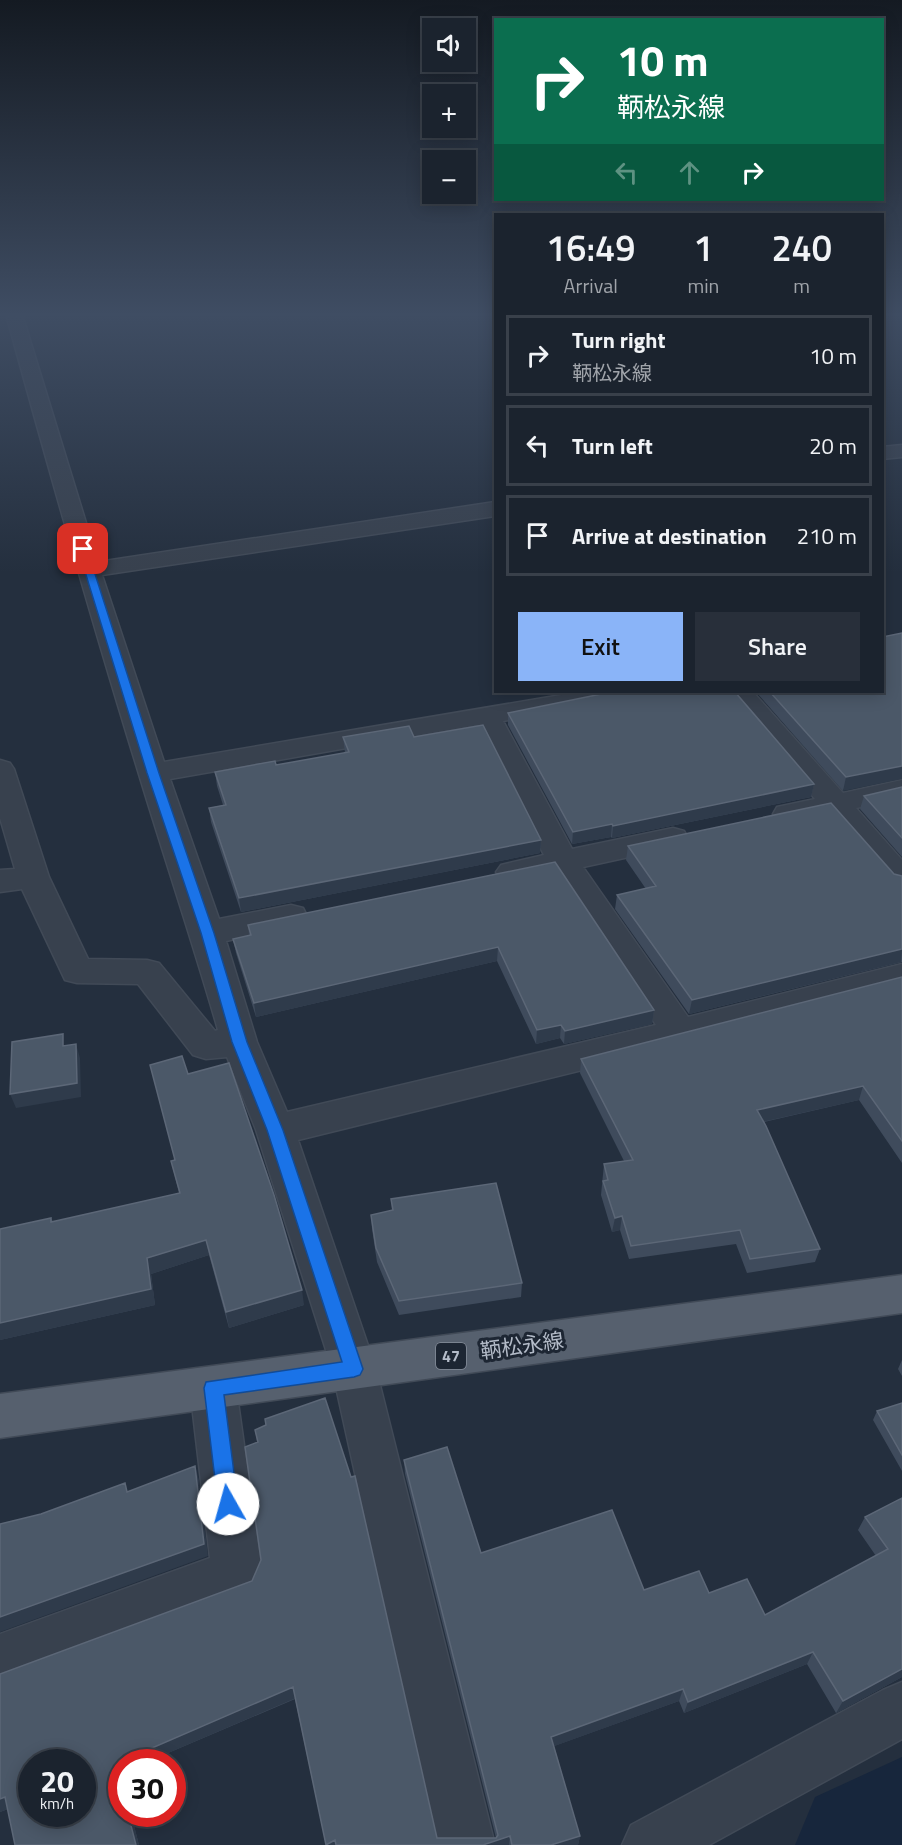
<!DOCTYPE html>
<html lang="en">
<head>
<meta charset="utf-8">
<style>
  :root { --surface:#1b232e; --page:#282f3a; --text:#f1f3f6; --muted:#a0a4aa; --line:#39404a; --accent:#8ab4f8 }
  body { margin:0; font-family:"Titillium Web","Noto Sans JP",sans-serif; background:var(--page); color:var(--text); height:100vh; display:flex; flex-direction:column; font-size:22px; white-space:nowrap }
  * { box-sizing:border-box; margin:0 }
  p { font-size:20px; color:var(--muted) }
  .icon { flex:none; width:33px; height:33px; fill:none; stroke:currentColor; stroke-width:2; stroke-linecap:round; stroke-linejoin:round }
  .map { position:relative; flex:1; overflow:hidden }
  .side { position:absolute; left:494px; top:213px; width:390px; height:480px; display:flex; flex-direction:column; background:var(--surface); border-radius:0px; box-shadow:0 3px 15px #0003,0 0 0 2px var(--line) }
  .side>* { flex:none }
  .hud { position:absolute; left:494px; top:18px; width:390px; height:183px; border-radius:0px; box-shadow:0 3px 15px #0003,0 0 0 2px var(--line); background:#0b6e4f; color:#fff; overflow:hidden }
  .tools { position:absolute; left:422px; top:18px; display:grid; gap:12px }
  .tools a { display:grid; place-items:center; width:54px; height:54px; border-radius:0px; background:var(--surface); box-shadow:0 3px 15px #0003,0 0 0 2px var(--line); font-size:30px }
  .speed { position:absolute; left:18px; top:1749px; display:flex; gap:12px; font-size:30px; font-weight:700; text-align:center }
  .speed>* { display:grid; place-content:center; width:78px; height:78px; border-radius:50%; background:var(--surface); box-shadow:0 3px 15px #0003,0 0 0 2px var(--line); line-height:1 }
  .speed small { font-size:15px; font-weight:400 }
  .speed .limit { border:9px solid #d22; background:#fff; color:#111 }
  .pin { position:absolute; display:grid; place-items:center; width:51px; height:51px; color:#fff; margin:-26px; border-radius:12px; box-shadow:0 3px 9px #0006 }
  .me { position:absolute; width:66px; margin:-33px; rotate:353deg; stroke-linejoin:round; filter:drop-shadow(0 0 4px #0008) }
  .turn { display:flex; align-items:center; gap:21px; height:126px; padding:0 24px; font-size:27px }
  .turn .icon { width:78px; height:78px; stroke-width:2.5 }
  .turn b { display:block; font-size:42px; line-height:51px }
  .lanes { display:flex; align-items:center; height:57px; padding:0 24px; background:#0003; justify-content:center; gap:30px; direction:ltr }
  .lanes .off { opacity:.35 }
  .eta { display:flex; justify-content:space-evenly; align-items:center; height:102px; text-align:center }
  .eta b { font-size:36px; font-weight:600; line-height:42px }
  .button { display:flex; gap:12px; margin-top:auto; padding:12px 24px }
  .button a { flex:1; height:69px; border-radius:0px; background:var(--accent); color:#111; font-size:24px; font-weight:600; line-height:69px; text-align:center }
  .button a+a { background:var(--page); color:var(--text) }
  ul { padding:0; list-style:none }
  li { display:flex; align-items:center; gap:18px; height:81px; margin:0 12px 9px; padding:0 12px; border:3px solid var(--line); border-radius:0px }
  li div { flex:1 }
  li b { display:block; font-size:22px }
  li em { font-style:normal }
  .map>svg:first-child { display:block }
</style>
</head>
<body>
<div class="map">
<svg width="902" height="1845" viewBox="0 0 902 1845">
  <rect width="100%" height="100%" fill="#242f3e"/>
  <g fill="none" stroke-linecap="round" stroke-linejoin="round">
    <path fill="#17263c" fill-rule="evenodd" d="M 902,1757 L 902,1845 L 795,1845 L 815,1797 Z"/>
    <g stroke="#414a57" stroke-width="3">
      <path id="street" d="M 6,314 L 22,314 L 98,562 L 495,502 L 495,516 L 102,575 L 164,762 L 579,692 L 636,692 L 632,698 L 623,700 L 503,721 L 572,849 L 673,828 L 684,831 L 688,838 L 684,845 L 583,867 L 688,1017 L 902,964 L 902,988 L 680,1046 L 298,1140 L 376,1369 L 495,1845 L 437,1845 L 332,1369 L 256,1130 L 227,1057 L 206,1059 L 193,1055 L 138,984 L 77,983 L 65,980 L 22,889 L 0,892 L 0,870 L 15,869 L 0,818 L 0,760 L 10,763 L 14,769 L 49,877 L 88,959 L 147,960 L 159,963 L 215,1031 L 218,1030 C 193,943 164,857 138,771 C 91,619 48,467 6,314 ZM 478,725 L 544,855 L 501,865 L 496,872 L 501,879 L 512,882 L 555,873 L 656,1025 L 287,1112 L 257,1042 L 226,941 L 303,924 L 307,916 L 303,908 L 291,905 L 219,919 L 170,779 Z
        M 902,445 L 902,457 L 882,459 L 882,447 Z
        M 726,692 L 753,692 L 843,793 L 902,780 L 902,798 L 856,808 L 902,860 L 902,890 L 891,887 L 829,814 L 788,823 L 777,821 L 773,814 L 777,807 L 815,799 Z
        M 213,1367 L 229,1373 L 236,1388 L 262,1573 L 255,1591 L 0,1686 L 0,1634 L 210,1558 L 190,1388 L 197,1373 Z
        M 902,1682 L 902,1739 L 709,1845 L 622,1845 L 631,1825 L 883,1690 Z"/>
    </g>
    <g stroke="#414a57" stroke-width="3">
      <path id="primary" d="M 902,1275 L 902,1313 L 0,1438 L 0,1394 Z"/>
    </g>
    <use href="#street" fill="#38414e" fill-rule="evenodd"/>
    <use href="#primary" fill="#56606e" fill-rule="evenodd"/>
  </g>
  <path fill="#3f4b5c" d="M 756,692 L 882,692 L 843,791 Z
    M 676,694 L 814,784 L 811,797 L 612,838 L 611,837 L 572,844 L 508,725 L 508,713 Z
    M 343,737 L 414,737 L 541,840 L 540,853 L 241,912 L 211,822 L 209,808 L 223,805 L 217,786 L 215,772 L 276,765 L 345,753 Z
    M 902,787 L 902,857 L 860,809 L 864,796 Z
    M 628,846 L 894,874 L 902,876 L 902,962 L 689,1014 L 615,909 L 617,895 L 646,889 L 626,860 Z
    M 555,862 L 654,1010 L 652,1024 L 564,1044 L 560,1038 L 536,1044 L 497,961 L 256,1017 L 236,953 L 233,939 L 249,935 L 248,925 Z
    M 902,977 L 902,1163 L 859,1100 L 764,1122 L 820,1249 L 815,1262 L 747,1273 L 736,1244 L 629,1259 L 620,1230 L 612,1232 L 601,1195 L 604,1164 L 624,1161 L 580,1073 L 581,1059 Z
    M 150,1065 L 188,1074 L 304,1305 L 229,1328 L 209,1255 L 151,1274 L 155,1305 L 0,1340 L 0,1229 L 51,1218 L 53,1222 L 179,1193 L 171,1161 L 175,1160 Z
    M 391,1199 L 522,1283 L 521,1297 L 399,1315 L 377,1262 L 372,1229 L 371,1215 L 392,1211 Z
    M 902,1360 L 902,1376 L 898,1369 Z
    M 902,1403 L 902,1471 L 873,1420 L 877,1411 Z
    M 255,1430 L 437,1838 L 496,1838 L 405,1474 L 404,1460 L 481,1553 L 644,1590 L 709,1593 L 765,1615 L 876,1556 L 858,1530 L 865,1517 L 902,1498 L 902,1677 L 836,1713 L 807,1664 L 684,1713 L 679,1701 L 554,1746 L 580,1836 L 578,1845 L 326,1845 L 295,1699 L 147,1762 L 122,1762 L 122,1814 L 131,1814 L 139,1845 L 15,1845 L 8,1809 L 0,1812 L 0,1674 L 252,1581 L 261,1560 L 257,1442 Z"/>
  <path fill="#2f3b4b" d="M 902,766 L 902,779 L 843,791 L 846,777 Z
    M 814,784 L 811,797 L 612,838 L 613,826 Z
    M 612,824 L 611,837 L 572,844 L 573,832 Z
    M 541,840 L 540,853 L 241,912 L 239,898 Z
    M 498,947 L 497,961 L 256,1017 L 254,1003 Z
    M 902,949 L 901,962 L 689,1014 L 692,1000 Z
    M 654,1010 L 652,1024 L 564,1044 L 565,1031 Z
    M 561,1025 L 560,1038 L 536,1044 L 537,1030 Z
    M 76,1044 L 80,1058 L 81,1097 L 16,1108 L 10,1094 Z
    M 863,1086 L 859,1100 L 753,1124 L 757,1110 Z
    M 622,1216 L 620,1230 L 612,1232 L 615,1218 Z
    M 206,1240 L 209,1255 L 151,1274 L 155,1305 L 0,1340 L 0,1323 L 147,1258 Z
    M 302,1290 L 304,1305 L 229,1328 L 226,1312 Z
    M 195,1466 L 199,1480 L 208,1556 L 0,1632 L 0,1617 Z
    M 813,1652 L 807,1664 L 684,1713 L 688,1702 Z
    M 902,1669 L 902,1677 L 836,1713 L 843,1701 Z
    M 293,1687 L 296,1698 L 147,1762 L 122,1762 L 122,1790 L 115,1764 Z
    M 683,1689 L 679,1701 L 549,1748 L 551,1737 Z
    M 5,1797 L 13,1807 L 0,1812 L 0,1799 Z
    M 128,1814 L 131,1814 L 139,1845 L 136,1845 Z
    M 510,1836 L 509,1845 L 483,1845 Z
    M 580,1836 L 578,1845 L 551,1845 Z
    M 335,1840 L 336,1845 L 326,1845 Z"/>
  <path fill="#4b5868" stroke="#5c6777" stroke-width="1.5" fill-rule="evenodd" d="M 902,633 L 902,766 L 846,777 L 770,692 L 882,692 L 882,637 Z
    M 611,692 L 674,692 L 676,694 L 688,692 L 735,692 L 814,784 L 613,826 L 612,824 L 573,832 L 508,713 Z
    M 483,725 L 541,840 L 239,898 L 209,808 L 226,805 L 215,772 L 275,761 L 276,765 L 349,752 L 343,737 L 409,726 L 414,737 Z
    M 902,787 L 902,838 L 864,796 Z
    M 831,803 L 894,874 L 902,876 L 902,949 L 692,1000 L 617,895 L 656,886 L 628,846 Z
    M 555,862 L 654,1010 L 565,1031 L 561,1025 L 537,1030 L 498,947 L 254,1003 L 233,939 L 251,935 L 248,925 Z
    M 902,977 L 902,1141 L 863,1086 L 757,1110 L 766,1126 L 820,1249 L 750,1259 L 740,1230 L 631,1246 L 622,1216 L 615,1218 L 603,1181 L 608,1180 L 604,1164 L 633,1160 L 581,1059 Z
    M 63,1034 L 63,1046 L 76,1044 L 77,1083 L 10,1094 L 12,1042 Z
    M 182,1056 L 188,1074 L 229,1063 L 274,1195 L 302,1290 L 226,1312 L 206,1240 L 147,1258 L 151,1289 L 0,1323 L 0,1229 L 51,1218 L 51,1222 L 180,1193 L 171,1161 L 175,1160 L 150,1065 Z
    M 496,1183 L 522,1283 L 399,1301 L 376,1248 L 371,1215 L 393,1210 L 391,1199 Z
    M 325,1398 L 351,1477 L 355,1476 L 437,1838 L 496,1838 L 498,1835 L 404,1460 L 447,1447 L 481,1553 L 612,1510 L 644,1590 L 699,1571 L 709,1593 L 747,1579 L 765,1615 L 888,1549 L 865,1517 L 902,1498 L 902,1669 L 843,1701 L 813,1652 L 688,1702 L 683,1689 L 551,1737 L 580,1836 L 551,1845 L 512,1845 L 510,1836 L 483,1845 L 336,1845 L 335,1840 L 326,1845 L 293,1687 L 115,1764 L 122,1790 L 122,1814 L 128,1814 L 136,1845 L 15,1845 L 5,1797 L 0,1799 L 0,1674 L 252,1581 L 261,1560 L 245,1447 L 258,1442 L 255,1430 L 266,1425 L 265,1419 ZM 32,1762 L 82,1762 L 82,1814 L 32,1814 Z
    M 902,1403 L 902,1455 L 877,1411 Z
    M 195,1466 L 204,1544 L 0,1617 L 0,1524 L 41,1514 L 125,1483 L 127,1492 Z"/>
  <linearGradient id="sky" x2="0" y2="1"><stop stop-color="#141a22"/><stop offset="0.55" stop-color="#3f4d63"/><stop offset="1" stop-color="#3f4d63" stop-opacity="0"/></linearGradient>
  <rect width="902" height="572" fill="url(#sky)"/>
  <path fill="#1a73e8" stroke="#114b97" stroke-width="1.5" d="M 83,546 L 87,549 L 159,773 L 214,933 L 247,1042 L 283,1130 L 363,1369 L 360,1375 L 354,1377 L 224,1395 L 238,1504 L 235,1511 L 228,1514 L 221,1511 L 218,1504 L 204,1388 L 206,1382 L 342,1362 L 267,1130 L 232,1042 L 201,933 L 147,773 L 78,549 Z"/>
  <g text-anchor="middle" stroke-width="6" stroke-linejoin="round" paint-order="stroke">
    <rect fill="#1d2633" stroke="#878f9c" stroke-width="1.5" x="436" y="1343" width="30" height="26" rx="4.5"/>
    <g font-size="16" font-weight="bold" fill="#b4bcc9">
      <text x="451" y="1362">47</text>
    </g>
    <g font-size="21" fill="#b4bcc9" stroke="#1d2633">
      <text transform="translate(522 1346) rotate(-8)" y="7">鞆松永線</text>
    </g>
  </g>
</svg>
<div class="tools">
<a><svg class="icon" aria-label="sound" viewBox="0 0 24 24"><path d="M4 9h4l5-4v14l-5-4H4zM17 9q2 3 0 6"/></svg></a>
<a>+</a>
<a>−</a>
</div>
<div class="speed"><div>20<small>km/h</small></div><div class="limit">30</div></div>
<div class="pin" style="left:83px;top:549px;background:#d93025"><svg class="icon" aria-label="arrive" viewBox="0 0 24 24"><path d="M6 21V4h12l-3 4 3 4H6"/></svg></div>
<svg class="me" style="left:228px;top:1504px" viewBox="-20 -20 40 40"><circle r="19" fill="#fff"/><path d="M0-13L10 11 0 6-10 11z" fill="#1a73e8"/></svg>
<div class="hud">
<div class="turn"><svg class="icon" aria-label="right" viewBox="0 0 24 24"><path d="M7 20v-9h11M14 6l5 5-5 5"/></svg><div><b>10 m</b>鞆松永線</div></div>
<div class="lanes"><svg class="icon off" aria-label="left" viewBox="0 0 24 24"><path d="M17 20v-9H6M10 6l-5 5 5 5"/></svg><svg class="icon off" aria-label="ahead" viewBox="0 0 24 24"><path d="M12 20V5M6 11l6-6 6 6"/></svg><svg class="icon" aria-label="right" viewBox="0 0 24 24"><path d="M7 20v-9h11M14 6l5 5-5 5"/></svg></div>
</div>
<section class="side">
<div class="eta">
<div><b>16:49</b><p>Arrival</p></div>
<div><b>1</b><p>min</p></div>
<div><b>240</b><p>m</p></div>
</div>
<ul>
<li><svg class="icon" aria-label="right" viewBox="0 0 24 24"><path d="M7 20v-9h11M14 6l5 5-5 5"/></svg><div><b>Turn right</b><p>鞆松永線</p></div><em>10 m</em></li>
<li><svg class="icon" aria-label="left" viewBox="0 0 24 24"><path d="M17 20v-9H6M10 6l-5 5 5 5"/></svg><div><b>Turn left</b></div><em>20 m</em></li>
<li><svg class="icon" aria-label="arrive" viewBox="0 0 24 24"><path d="M6 21V4h12l-3 4 3 4H6"/></svg><div><b>Arrive at destination</b></div><em>210 m</em></li>
</ul>
<div class="button"><a>Exit</a><a>Share</a></div>
</section>
</div>
</body>
</html>
